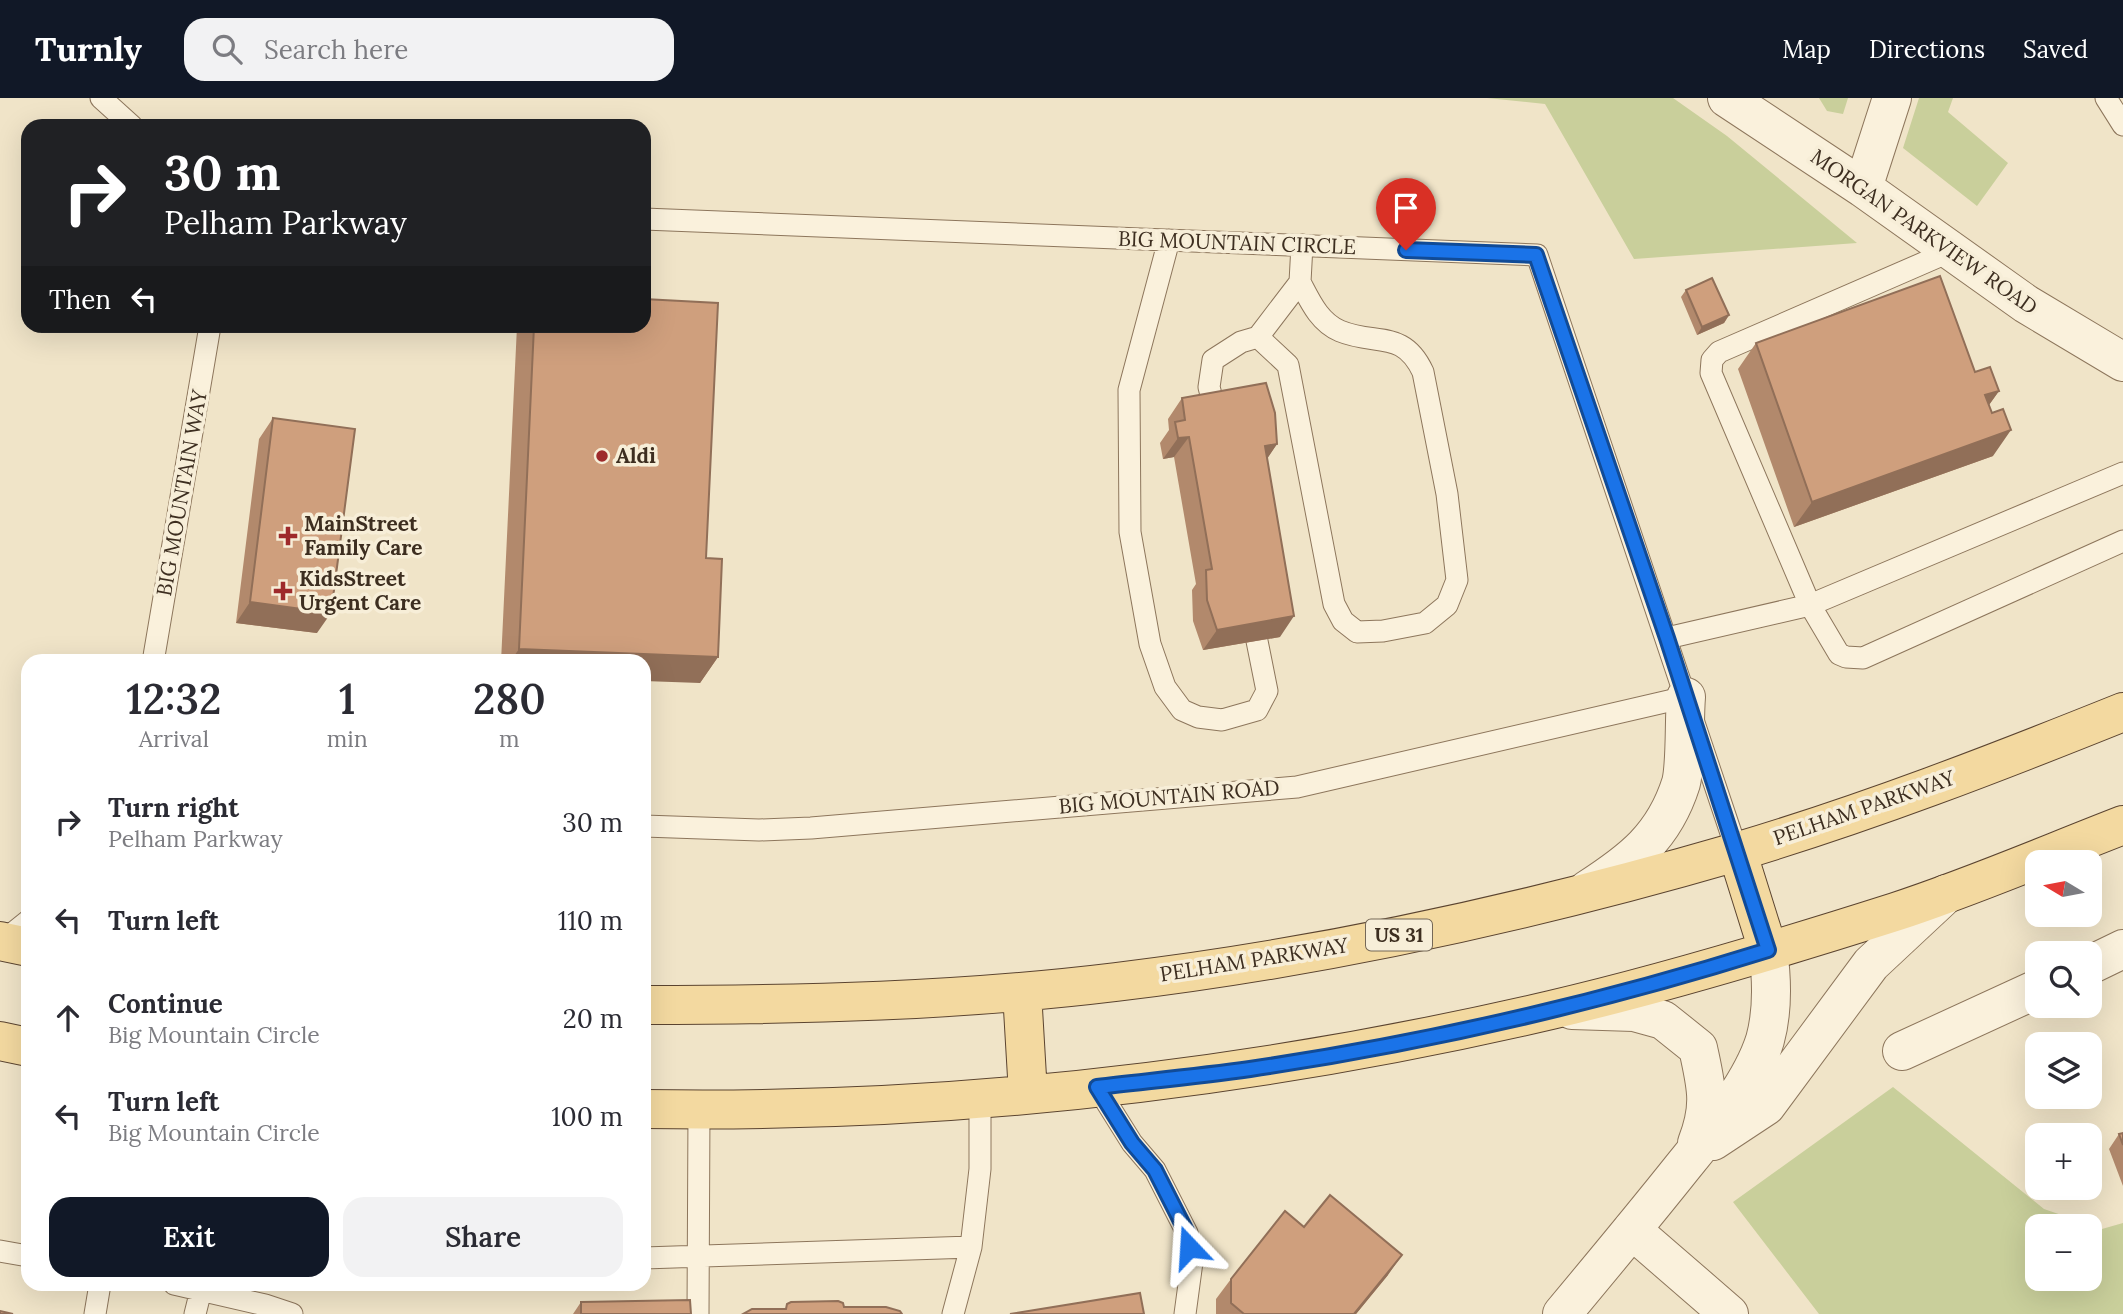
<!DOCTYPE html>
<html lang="en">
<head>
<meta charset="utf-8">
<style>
  :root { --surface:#fff; --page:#f2f2f3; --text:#2b2b33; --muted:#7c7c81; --accent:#111827 }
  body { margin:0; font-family:Lora,serif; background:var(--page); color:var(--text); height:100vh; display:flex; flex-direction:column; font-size:26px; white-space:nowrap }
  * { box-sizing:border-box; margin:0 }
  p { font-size:23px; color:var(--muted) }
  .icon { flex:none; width:38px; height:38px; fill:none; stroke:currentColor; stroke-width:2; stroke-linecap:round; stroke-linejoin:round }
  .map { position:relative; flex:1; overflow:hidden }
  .sheet { position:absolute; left:21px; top:556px; width:630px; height:637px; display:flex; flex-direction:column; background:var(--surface); border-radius:21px; box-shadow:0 7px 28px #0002 }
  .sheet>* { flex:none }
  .guide { position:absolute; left:21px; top:21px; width:630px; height:214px; border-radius:21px; box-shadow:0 7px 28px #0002; background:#202124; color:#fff; overflow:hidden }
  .needle { width:46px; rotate:280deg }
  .fabs { position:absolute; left:2025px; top:752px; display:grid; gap:14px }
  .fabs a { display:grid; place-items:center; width:77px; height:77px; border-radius:14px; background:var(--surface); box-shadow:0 7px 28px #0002; font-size:35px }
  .pin { position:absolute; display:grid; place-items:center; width:60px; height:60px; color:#fff; margin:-72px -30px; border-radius:50% 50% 50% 0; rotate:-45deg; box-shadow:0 0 7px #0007 }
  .pin .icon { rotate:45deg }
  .me { position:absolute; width:77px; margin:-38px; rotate:340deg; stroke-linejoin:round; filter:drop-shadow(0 0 5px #0008) }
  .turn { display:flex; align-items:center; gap:24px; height:147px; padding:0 28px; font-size:32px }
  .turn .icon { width:91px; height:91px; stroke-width:2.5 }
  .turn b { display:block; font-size:49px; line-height:60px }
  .then { display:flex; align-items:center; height:66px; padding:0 28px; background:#0003; gap:14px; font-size:26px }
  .eta { display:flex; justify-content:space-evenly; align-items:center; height:119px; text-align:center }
  .eta b { font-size:42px; font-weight:600; line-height:49px }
  .action { display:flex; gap:14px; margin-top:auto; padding:14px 28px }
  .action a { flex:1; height:80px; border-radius:21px; background:var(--accent); color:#fff; font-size:28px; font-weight:600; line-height:80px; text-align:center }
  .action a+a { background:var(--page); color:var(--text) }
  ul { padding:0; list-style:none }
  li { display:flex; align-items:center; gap:21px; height:98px; padding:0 28px }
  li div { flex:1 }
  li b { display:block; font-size:26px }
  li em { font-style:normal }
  header { display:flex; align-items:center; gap:42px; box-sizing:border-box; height:98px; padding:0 35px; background:var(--accent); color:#fff }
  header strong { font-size:33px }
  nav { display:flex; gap:38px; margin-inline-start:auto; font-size:24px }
  .search { width:490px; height:63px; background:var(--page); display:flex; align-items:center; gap:18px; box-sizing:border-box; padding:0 24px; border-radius:21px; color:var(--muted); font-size:26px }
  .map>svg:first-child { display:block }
</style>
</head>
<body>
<header>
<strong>Turnly</strong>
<div class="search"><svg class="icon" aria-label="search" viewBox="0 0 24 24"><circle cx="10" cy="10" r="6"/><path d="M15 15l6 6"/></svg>Search here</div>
<nav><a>Map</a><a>Directions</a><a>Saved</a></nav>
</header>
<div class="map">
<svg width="2123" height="1216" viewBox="0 0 2123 1216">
  <rect width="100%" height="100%" fill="#f0e4c8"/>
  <path fill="#c9cf9b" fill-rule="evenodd" d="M 1487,0 L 1673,0 L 1727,38 L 1857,145 L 1634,161 L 1545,6 Z
    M 1819,0 L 1848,0 L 1843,16 L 1827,13 Z
    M 1919,0 L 1953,0 L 1948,14 L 2008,65 L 1977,108 L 1903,50 Z
    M 1893,989 L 2044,1111 L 2102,1131 L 2123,1125 L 2123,1216 L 1819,1216 L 1733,1104 ZM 2037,1129 L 2090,1129 L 2090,1181 L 2037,1181 Z"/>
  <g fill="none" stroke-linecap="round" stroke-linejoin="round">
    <g stroke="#8d765c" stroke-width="23">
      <path id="service" d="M 101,0 L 132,28
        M 2106,0 L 2123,27
        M 644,121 L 1537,157 L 1737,753
        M 1169,142 L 1129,292 L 1130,434 L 1150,546 L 1165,589 L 1182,612 L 1198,619 L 1222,622 L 1257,612 L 1267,593 L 1257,543
        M 1951,153 L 1719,254 L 1712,262 L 1711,275 L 1810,507 L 1839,556 L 1846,559 L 1863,560 L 2123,443
        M 1258,239 L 1288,267 L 1334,506 L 1343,523 L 1357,534 L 1383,533 L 1425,525 L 1447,507 L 1457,482 L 1447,396 L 1423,274 C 1403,231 1376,248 1340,233 C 1319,224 1310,203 1300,184
        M 1215,312 L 1209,289 L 1213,262 L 1241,244 L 1258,239 L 1300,184 L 1302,147
        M 1667,540 L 1810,507 L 2123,375
        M 153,564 L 210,228
        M 644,728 L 759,732 L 811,730 L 1297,689 L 1686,599
        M 2,844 L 28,823
        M 1097,989 L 1132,1045 L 1155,1072 L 1187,1135 L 1192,1164 L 1185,1216
        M 0,1153 L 28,1158
        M 644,1160 L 971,1149 L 980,1071 L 980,999
        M 174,1186 L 265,1207 L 292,1216
        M 95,1216 L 100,1186
        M 195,1216 L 201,1192
        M 698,1216 L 699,1012
        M 953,1216 L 971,1149"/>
    </g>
    <g stroke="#8d765c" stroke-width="40">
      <path id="minor" d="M 1727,0 L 1863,90 L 2026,206 L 2123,264
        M 1863,90 L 1892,0
        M 2090,867 L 2123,851
        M 1902,953 L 2037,891
        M 1632,1132 L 1729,1216"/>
    </g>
    <g stroke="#8d765c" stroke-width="40">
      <path id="tertiary" d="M 1587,792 C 1632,763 1664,739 1681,685 C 1686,666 1684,621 1686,599
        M 1572,912 L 1634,914 L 1663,922 L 1698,950 C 1706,988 1712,1006 1697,1045
        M 1713,1043 L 1766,1008 L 1871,866 L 1946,796
        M 1562,1216 C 1602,1168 1642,1120 1681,1071 C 1710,1035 1751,987 1765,942 C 1773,913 1772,881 1768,852"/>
    </g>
    <g stroke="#5b4430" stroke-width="40">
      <path id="primary" d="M 1737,753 L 1768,852
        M 0,843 L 28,849
        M 1022,894 L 1028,996
        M 644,907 C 802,907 960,903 1116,884 C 1326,859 1533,813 1736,754 C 1867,715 1996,665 2123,614
        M 0,943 L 28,949
        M 644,1011 C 948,1016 1255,981 1551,912 C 1667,885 1782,850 1895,814 C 1972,789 2048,756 2123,727"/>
    </g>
    <use href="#service" stroke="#faf1dc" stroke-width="21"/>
    <use href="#minor" stroke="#faf1dc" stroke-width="38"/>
    <use href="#tertiary" stroke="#faf1dc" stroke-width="38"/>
    <use href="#primary" stroke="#f3d9a0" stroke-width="38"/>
  </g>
  <path fill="#b2896c" d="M 1686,192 L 1729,217 L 1724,225 L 1697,237 L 1681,199 Z
    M 517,228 L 644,228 L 706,460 L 718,559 L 700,585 L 644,564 L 501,564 Z
    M 1756,245 L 1975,274 L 1999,293 L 1989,307 L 1993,358 L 1794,429 L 1738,271 Z
    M 1182,300 L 1277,346 L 1267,360 L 1280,539 L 1203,552 L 1193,523 L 1192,492 L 1196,486 L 1174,359 L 1163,361 L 1160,345 L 1169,332 L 1168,321 Z
    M 273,320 L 317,535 L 236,525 L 259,341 Z
    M 2123,1035 L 2123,1088 L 2109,1051 L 2119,1036 Z
    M 1304,1129 L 1388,1177 L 1356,1216 L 1216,1216 L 1216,1201 L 1231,1181 Z
    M 581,1204 L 691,1216 L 573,1216 Z"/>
  <path fill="#916f58" d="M 1729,217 L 1724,225 L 1697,237 L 1702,229 Z
    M 1999,293 L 1981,318 L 1985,297 Z
    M 2011,332 L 1993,358 L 1794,429 L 1812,404 Z
    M 1189,339 L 1174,359 L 1163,361 L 1178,340 Z
    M 1277,346 L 1263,367 L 1265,348 Z
    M 250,504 L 331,515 L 317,535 L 236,525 Z
    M 1294,518 L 1280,539 L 1203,552 L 1217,532 Z
    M 519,551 L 718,559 L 700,585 L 644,583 L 644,564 L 510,564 Z
    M 1402,1157 L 1388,1177 L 1356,1216 L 1354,1216 Z"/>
  <path fill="#cf9f7d" stroke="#916f58" stroke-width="2" d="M 1940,178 L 1975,274 L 1990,269 L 1999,293 L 1985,297 L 1992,315 L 2003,311 L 2011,332 L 1812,404 L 1756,245 Z
    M 1712,180 L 1729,217 L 1702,229 L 1686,192 Z
    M 644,201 L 718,205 L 706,460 L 722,461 L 718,559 L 519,551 L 534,228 L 644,228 Z
    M 1266,285 L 1275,315 L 1277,346 L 1265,348 L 1294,518 L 1217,532 L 1207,502 L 1206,472 L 1212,471 L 1189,339 L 1178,340 L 1175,324 L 1185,322 L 1182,300 Z
    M 273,320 L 355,331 L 331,515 L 250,504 Z
    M 2123,1035 L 2123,1047 L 2119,1036 Z
    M 1330,1097 L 1402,1157 L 1354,1216 L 1244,1216 L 1231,1205 L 1231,1181 L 1285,1113 L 1304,1129 Z
    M 1140,1195 L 1144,1216 L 1010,1216 Z
    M 690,1202 L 691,1216 L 581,1216 L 581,1204 Z
    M 838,1203 L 843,1205 L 844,1209 L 886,1209 L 900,1213 L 902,1216 L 743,1216 L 752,1211 L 786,1211 L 787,1206 L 791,1204 Z
    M 0,1213 L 13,1216 L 0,1216 Z"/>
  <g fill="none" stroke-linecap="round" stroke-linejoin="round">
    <g stroke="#114b97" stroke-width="18">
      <path id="route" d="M 1189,1149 L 1187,1135 L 1155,1072 L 1132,1045 L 1097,989 C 1148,983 1200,978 1250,971 C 1425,945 1599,905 1768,852 L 1667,540 L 1536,157 L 1406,152"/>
    </g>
    <use href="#route" stroke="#1a73e8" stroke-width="12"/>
  </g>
  <g fill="#9e2a2b" stroke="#f7eed8" stroke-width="2.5">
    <circle cx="602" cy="358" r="7"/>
    <path d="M284.5 427.5h7v7h7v7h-7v7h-7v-7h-7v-7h7z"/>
    <path d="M279.5 482.5h7v7h7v7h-7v7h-7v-7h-7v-7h7z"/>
  </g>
  <g text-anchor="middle" stroke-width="7" stroke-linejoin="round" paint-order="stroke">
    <rect fill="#f7eed8" stroke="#756857" stroke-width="2" x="1366" y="821.5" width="66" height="31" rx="5"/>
    <g font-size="19" font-weight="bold" fill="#3d2e20">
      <text x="1399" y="844">US 31</text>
    </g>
    <g font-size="21" fill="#3d2e20" stroke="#f7eed8">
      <text transform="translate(1924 134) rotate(35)" y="7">MORGAN PARKVIEW ROAD</text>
      <text transform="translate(1237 145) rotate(2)" y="7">BIG MOUNTAIN CIRCLE</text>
      <text transform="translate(182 395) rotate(-80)" y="7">BIG MOUNTAIN WAY</text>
      <text transform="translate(1169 699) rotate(-5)" y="7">BIG MOUNTAIN ROAD</text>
      <text transform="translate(1864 710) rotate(-19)" y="7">PELHAM PARKWAY</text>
      <text transform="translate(1254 862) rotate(-9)" y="7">PELHAM PARKWAY</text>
    </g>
    <g font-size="21" font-weight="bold" fill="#3d2e20" stroke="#f7eed8" text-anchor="start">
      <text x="616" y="365">Aldi</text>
      <text x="304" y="433">MainStreet<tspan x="304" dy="24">Family Care</tspan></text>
      <text x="299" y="488">KidsStreet<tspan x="299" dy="24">Urgent Care</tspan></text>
    </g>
  </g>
</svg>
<div class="fabs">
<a><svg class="needle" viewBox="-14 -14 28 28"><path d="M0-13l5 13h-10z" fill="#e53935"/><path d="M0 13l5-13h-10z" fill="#7c7c81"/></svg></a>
<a><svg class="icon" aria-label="search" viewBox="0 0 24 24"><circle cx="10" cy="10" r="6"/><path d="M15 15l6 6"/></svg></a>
<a><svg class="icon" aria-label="layers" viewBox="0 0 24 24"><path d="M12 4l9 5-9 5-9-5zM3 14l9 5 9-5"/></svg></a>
<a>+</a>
<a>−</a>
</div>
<div class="pin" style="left:1406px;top:152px;background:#d93025"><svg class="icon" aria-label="arrive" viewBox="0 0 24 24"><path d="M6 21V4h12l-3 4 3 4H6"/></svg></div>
<svg class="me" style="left:1189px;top:1149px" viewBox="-20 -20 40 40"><path d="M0-17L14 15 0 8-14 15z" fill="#1a73e8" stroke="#fff" stroke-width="4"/></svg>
<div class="guide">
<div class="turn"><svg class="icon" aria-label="right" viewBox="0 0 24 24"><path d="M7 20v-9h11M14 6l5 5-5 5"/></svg><div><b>30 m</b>Pelham Parkway</div></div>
<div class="then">Then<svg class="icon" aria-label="left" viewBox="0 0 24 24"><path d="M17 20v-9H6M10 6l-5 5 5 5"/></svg></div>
</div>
<section class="sheet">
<div class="eta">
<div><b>12:32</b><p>Arrival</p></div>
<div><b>1</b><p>min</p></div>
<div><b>280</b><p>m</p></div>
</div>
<ul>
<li><svg class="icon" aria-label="right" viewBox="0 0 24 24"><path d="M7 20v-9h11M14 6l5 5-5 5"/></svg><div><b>Turn right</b><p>Pelham Parkway</p></div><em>30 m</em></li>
<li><svg class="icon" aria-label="left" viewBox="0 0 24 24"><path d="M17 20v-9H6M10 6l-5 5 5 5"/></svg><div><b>Turn left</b></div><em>110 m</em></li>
<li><svg class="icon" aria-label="ahead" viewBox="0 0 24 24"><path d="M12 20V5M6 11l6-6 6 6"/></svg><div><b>Continue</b><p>Big Mountain Circle</p></div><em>20 m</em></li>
<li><svg class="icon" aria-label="left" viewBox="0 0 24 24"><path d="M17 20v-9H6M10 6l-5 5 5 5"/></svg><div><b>Turn left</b><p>Big Mountain Circle</p></div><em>100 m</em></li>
</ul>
<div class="action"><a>Exit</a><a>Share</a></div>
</section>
</div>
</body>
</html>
